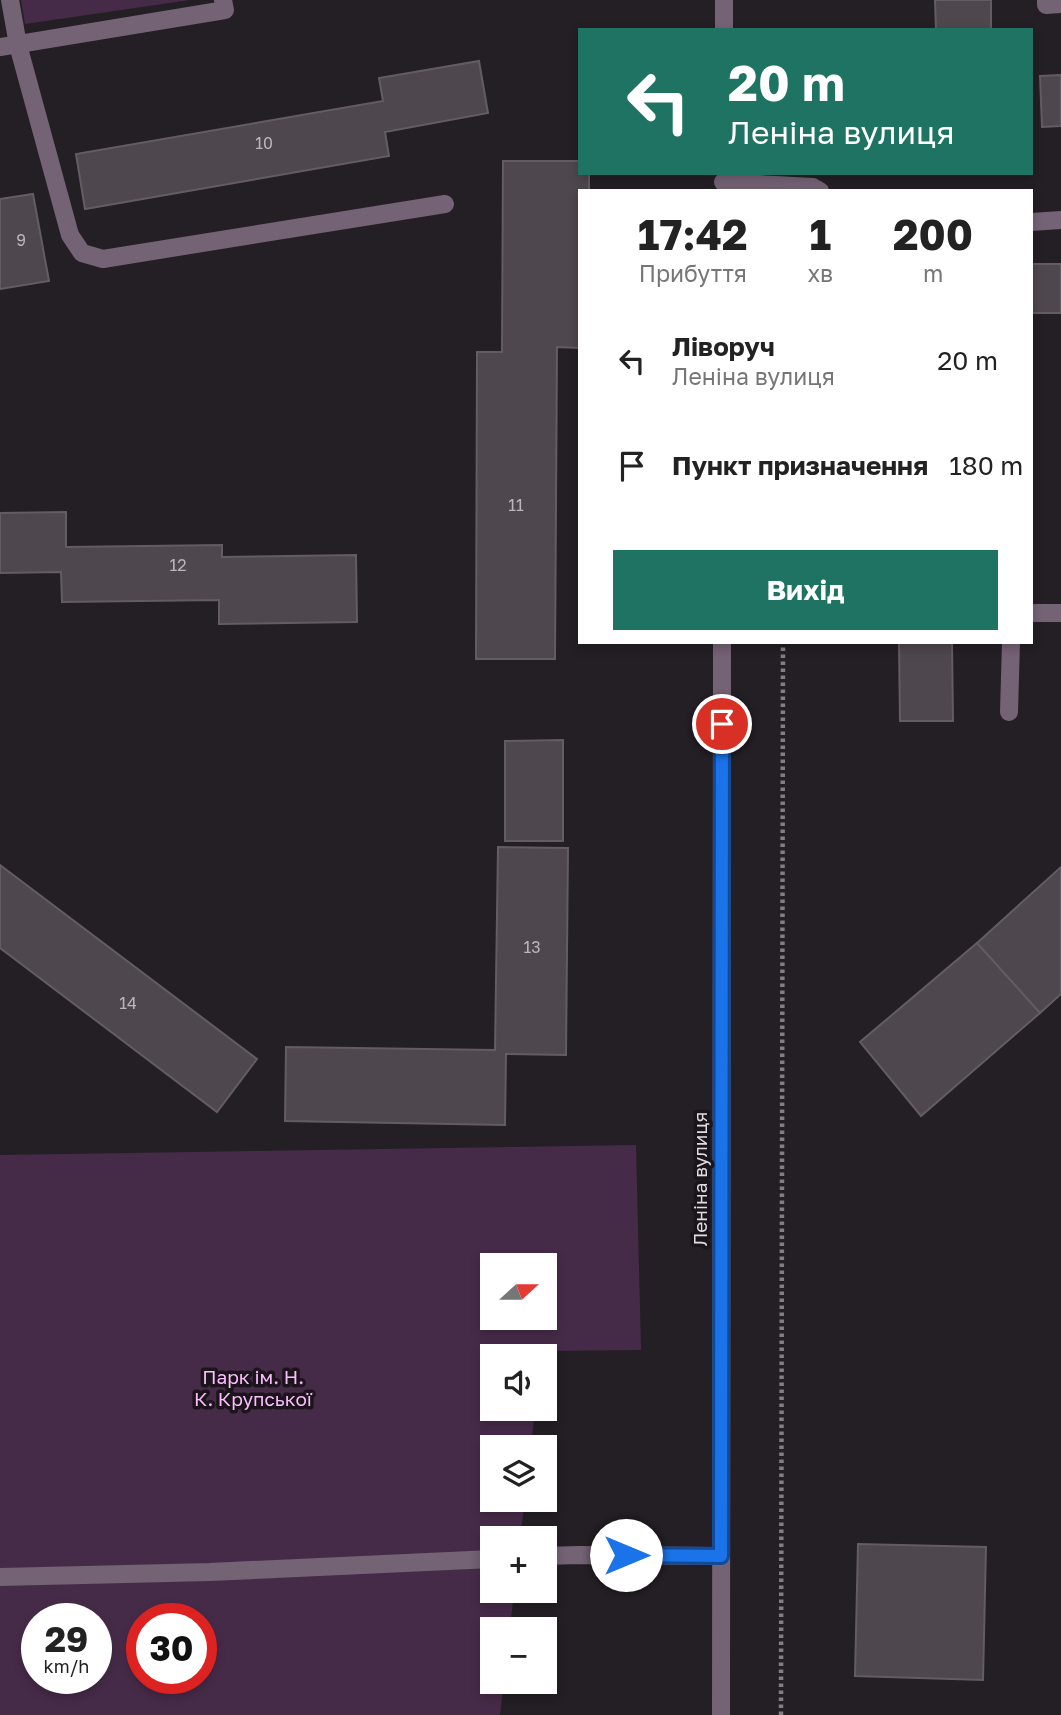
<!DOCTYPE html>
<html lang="uk">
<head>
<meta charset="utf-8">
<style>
  :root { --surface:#fff; --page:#f6f6f6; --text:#222; --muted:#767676; --accent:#1f7362 }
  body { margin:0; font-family:"Golos Text",sans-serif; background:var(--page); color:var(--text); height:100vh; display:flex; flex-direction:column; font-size:26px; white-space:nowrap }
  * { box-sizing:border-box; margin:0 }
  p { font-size:23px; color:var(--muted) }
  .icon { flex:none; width:38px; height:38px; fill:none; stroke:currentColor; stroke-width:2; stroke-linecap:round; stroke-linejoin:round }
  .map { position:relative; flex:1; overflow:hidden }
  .drawer { position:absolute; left:578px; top:189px; width:455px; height:455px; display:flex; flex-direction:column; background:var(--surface); border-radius:0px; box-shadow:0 4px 10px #0003 }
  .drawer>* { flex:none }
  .top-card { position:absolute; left:578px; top:28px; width:455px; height:147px; border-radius:0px; box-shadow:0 4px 10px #0003; background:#1f7362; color:#fff; overflow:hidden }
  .needle { width:46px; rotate:69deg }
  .fabs { position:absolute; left:480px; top:1253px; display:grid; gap:14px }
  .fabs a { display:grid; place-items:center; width:77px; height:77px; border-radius:0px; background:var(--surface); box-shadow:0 4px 10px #0003; font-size:35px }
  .speed { position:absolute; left:21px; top:1603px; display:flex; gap:14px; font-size:35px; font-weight:700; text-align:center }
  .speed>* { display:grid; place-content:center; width:91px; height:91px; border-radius:50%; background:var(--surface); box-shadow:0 4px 10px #0003; line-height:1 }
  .speed small { font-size:18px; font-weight:400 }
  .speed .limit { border:10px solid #d22; background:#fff; color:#111 }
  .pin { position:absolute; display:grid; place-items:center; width:60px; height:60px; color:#fff; margin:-30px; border:4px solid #fff; border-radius:50%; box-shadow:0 2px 7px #0007 }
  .me { position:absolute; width:77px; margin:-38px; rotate:90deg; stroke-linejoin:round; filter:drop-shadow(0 0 5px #0008) }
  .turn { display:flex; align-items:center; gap:24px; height:147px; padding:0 35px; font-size:32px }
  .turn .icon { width:91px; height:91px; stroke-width:2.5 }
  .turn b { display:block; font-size:49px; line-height:60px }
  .eta { display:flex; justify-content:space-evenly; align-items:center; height:119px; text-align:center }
  .eta b { font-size:42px; font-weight:700; line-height:49px }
  .primary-button { display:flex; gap:14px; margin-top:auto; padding:14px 35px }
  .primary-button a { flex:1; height:80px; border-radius:0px; background:var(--accent); color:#fff; font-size:28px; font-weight:700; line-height:80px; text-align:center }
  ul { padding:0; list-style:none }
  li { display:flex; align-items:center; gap:21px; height:105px; padding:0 35px }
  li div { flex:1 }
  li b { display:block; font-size:26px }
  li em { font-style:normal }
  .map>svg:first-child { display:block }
</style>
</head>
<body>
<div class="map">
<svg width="1061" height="1715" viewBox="0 0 1061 1715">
  <rect width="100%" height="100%" fill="#241e25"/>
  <path fill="#462b48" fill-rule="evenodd" d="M 21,0 L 190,0 L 25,24 Z
    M 636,1145 L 641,1350 L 542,1351 L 541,1356 L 492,1356 L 492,1409 L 535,1409 L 531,1447 L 492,1447 L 492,1500 L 525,1500 L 520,1538 L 492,1538 L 492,1591 L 514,1591 L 510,1629 L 492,1629 L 492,1682 L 504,1682 L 500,1715 L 0,1715 L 0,1155 ZM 492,1265 L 544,1265 L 544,1318 L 492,1318 ZM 37,1619 L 96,1619 L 96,1678 L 37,1678 ZM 142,1619 L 201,1619 L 201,1678 L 142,1678 Z"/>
  <path fill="#4e474e" stroke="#645c64" stroke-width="2" d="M 935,0 L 991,0 L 991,30 L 936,30 Z
    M 479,61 L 488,113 L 385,132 L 389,156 L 85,209 L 76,154 L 383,101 L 379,78 Z
    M 1061,75 L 1061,126 L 1042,127 L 1040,76 Z
    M 503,161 L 579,161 L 579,173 L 589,173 L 589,191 L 579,191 L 579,348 L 557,347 L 555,659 L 476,659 L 477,352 L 502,352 Z
    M 33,194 L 49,281 L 0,289 L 0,199 Z
    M 1031,264 L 1061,264 L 1061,313 L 1031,313 Z
    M 66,512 L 66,547 L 222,545 L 222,557 L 356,555 L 357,622 L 219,624 L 219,600 L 62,602 L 61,572 L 0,573 L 0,513 Z
    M 899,642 L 952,642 L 953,721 L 900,721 Z
    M 563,740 L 563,841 L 505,841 L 505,741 Z
    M 498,847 L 568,848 L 566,1055 L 506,1054 L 505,1125 L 285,1121 L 286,1047 L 495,1050 Z
    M 0,865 L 257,1059 L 217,1112 L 0,948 Z
    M 1061,867 L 1061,994 L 1040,1013 L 977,943 Z
    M 977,943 L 1040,1013 L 921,1116 L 860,1042 Z
    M 858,1544 L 986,1547 L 983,1680 L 855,1676 Z"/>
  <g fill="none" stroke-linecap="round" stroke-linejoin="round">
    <path stroke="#837e83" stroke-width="4.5" stroke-dasharray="3.5 3.5" stroke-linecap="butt" d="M 781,1715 L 783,642"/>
    <path stroke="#746275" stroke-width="18" d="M 10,0 L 18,45 L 70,235 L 82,253 L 103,259 L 445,204
      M 1046,0 L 1046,5 L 1061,4
      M 724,30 L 724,0
      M 0,47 L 225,10 L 223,0
      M 723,182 L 813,187 L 820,191
      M 1031,222 L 1061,220
      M 1031,613 L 1061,613
      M 1009,712 L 1011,642
      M 544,1556 L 578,1555 L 721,1556
      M 0,1577 L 210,1572 L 492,1559
      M 721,1715 L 722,642"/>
  </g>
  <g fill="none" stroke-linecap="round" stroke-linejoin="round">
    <g stroke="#114b97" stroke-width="18">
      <path id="route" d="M 626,1555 L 721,1556 L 722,724"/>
    </g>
    <use href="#route" stroke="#1a73e8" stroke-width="12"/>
  </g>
  <g text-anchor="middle" stroke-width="7" stroke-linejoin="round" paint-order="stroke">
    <g font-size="16" fill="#bbb6bb">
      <text x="264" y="149">10</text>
      <text x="21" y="246">9</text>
      <text x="516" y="511">11</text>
      <text x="178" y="571">12</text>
      <text x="532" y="953">13</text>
      <text x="128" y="1009">14</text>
    </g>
    <g font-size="19" fill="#dfdbdf" stroke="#1b151b">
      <text transform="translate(700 1179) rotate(-90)" y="7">Леніна вулиця</text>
    </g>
    <g font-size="19" fill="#fbbcff" stroke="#1b151b">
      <text x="253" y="1384">Парк ім. Н.<tspan x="253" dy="22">К. Крупської</tspan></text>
    </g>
  </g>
</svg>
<div class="fabs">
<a><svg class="needle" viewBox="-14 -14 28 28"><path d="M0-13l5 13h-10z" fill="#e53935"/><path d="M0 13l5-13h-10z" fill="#767676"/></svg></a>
<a><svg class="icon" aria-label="sound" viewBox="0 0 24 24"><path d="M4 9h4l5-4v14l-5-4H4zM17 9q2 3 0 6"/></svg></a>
<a><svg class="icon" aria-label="layers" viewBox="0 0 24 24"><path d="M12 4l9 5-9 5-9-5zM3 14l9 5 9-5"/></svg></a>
<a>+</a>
<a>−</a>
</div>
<div class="speed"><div>29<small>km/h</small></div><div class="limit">30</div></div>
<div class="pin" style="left:722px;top:724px;background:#d93025"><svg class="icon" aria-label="arrive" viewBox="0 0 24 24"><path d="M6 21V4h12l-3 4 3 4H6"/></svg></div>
<svg class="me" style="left:626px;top:1555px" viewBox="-20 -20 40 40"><circle r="19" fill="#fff"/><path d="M0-13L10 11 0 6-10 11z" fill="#1a73e8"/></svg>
<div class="top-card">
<div class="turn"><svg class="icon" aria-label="left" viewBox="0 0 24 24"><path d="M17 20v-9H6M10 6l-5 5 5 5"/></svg><div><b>20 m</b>Леніна вулиця</div></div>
</div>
<section class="drawer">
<div class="eta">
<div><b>17:42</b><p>Прибуття</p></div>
<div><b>1</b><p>хв</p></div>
<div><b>200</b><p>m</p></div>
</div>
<ul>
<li><svg class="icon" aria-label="left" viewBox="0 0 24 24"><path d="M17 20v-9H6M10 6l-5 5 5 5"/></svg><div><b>Ліворуч</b><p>Леніна вулиця</p></div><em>20 m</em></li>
<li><svg class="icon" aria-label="arrive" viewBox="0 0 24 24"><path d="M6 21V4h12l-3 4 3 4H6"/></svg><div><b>Пункт призначення</b></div><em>180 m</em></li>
</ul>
<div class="primary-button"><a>Вихід</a></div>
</section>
</div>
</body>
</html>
